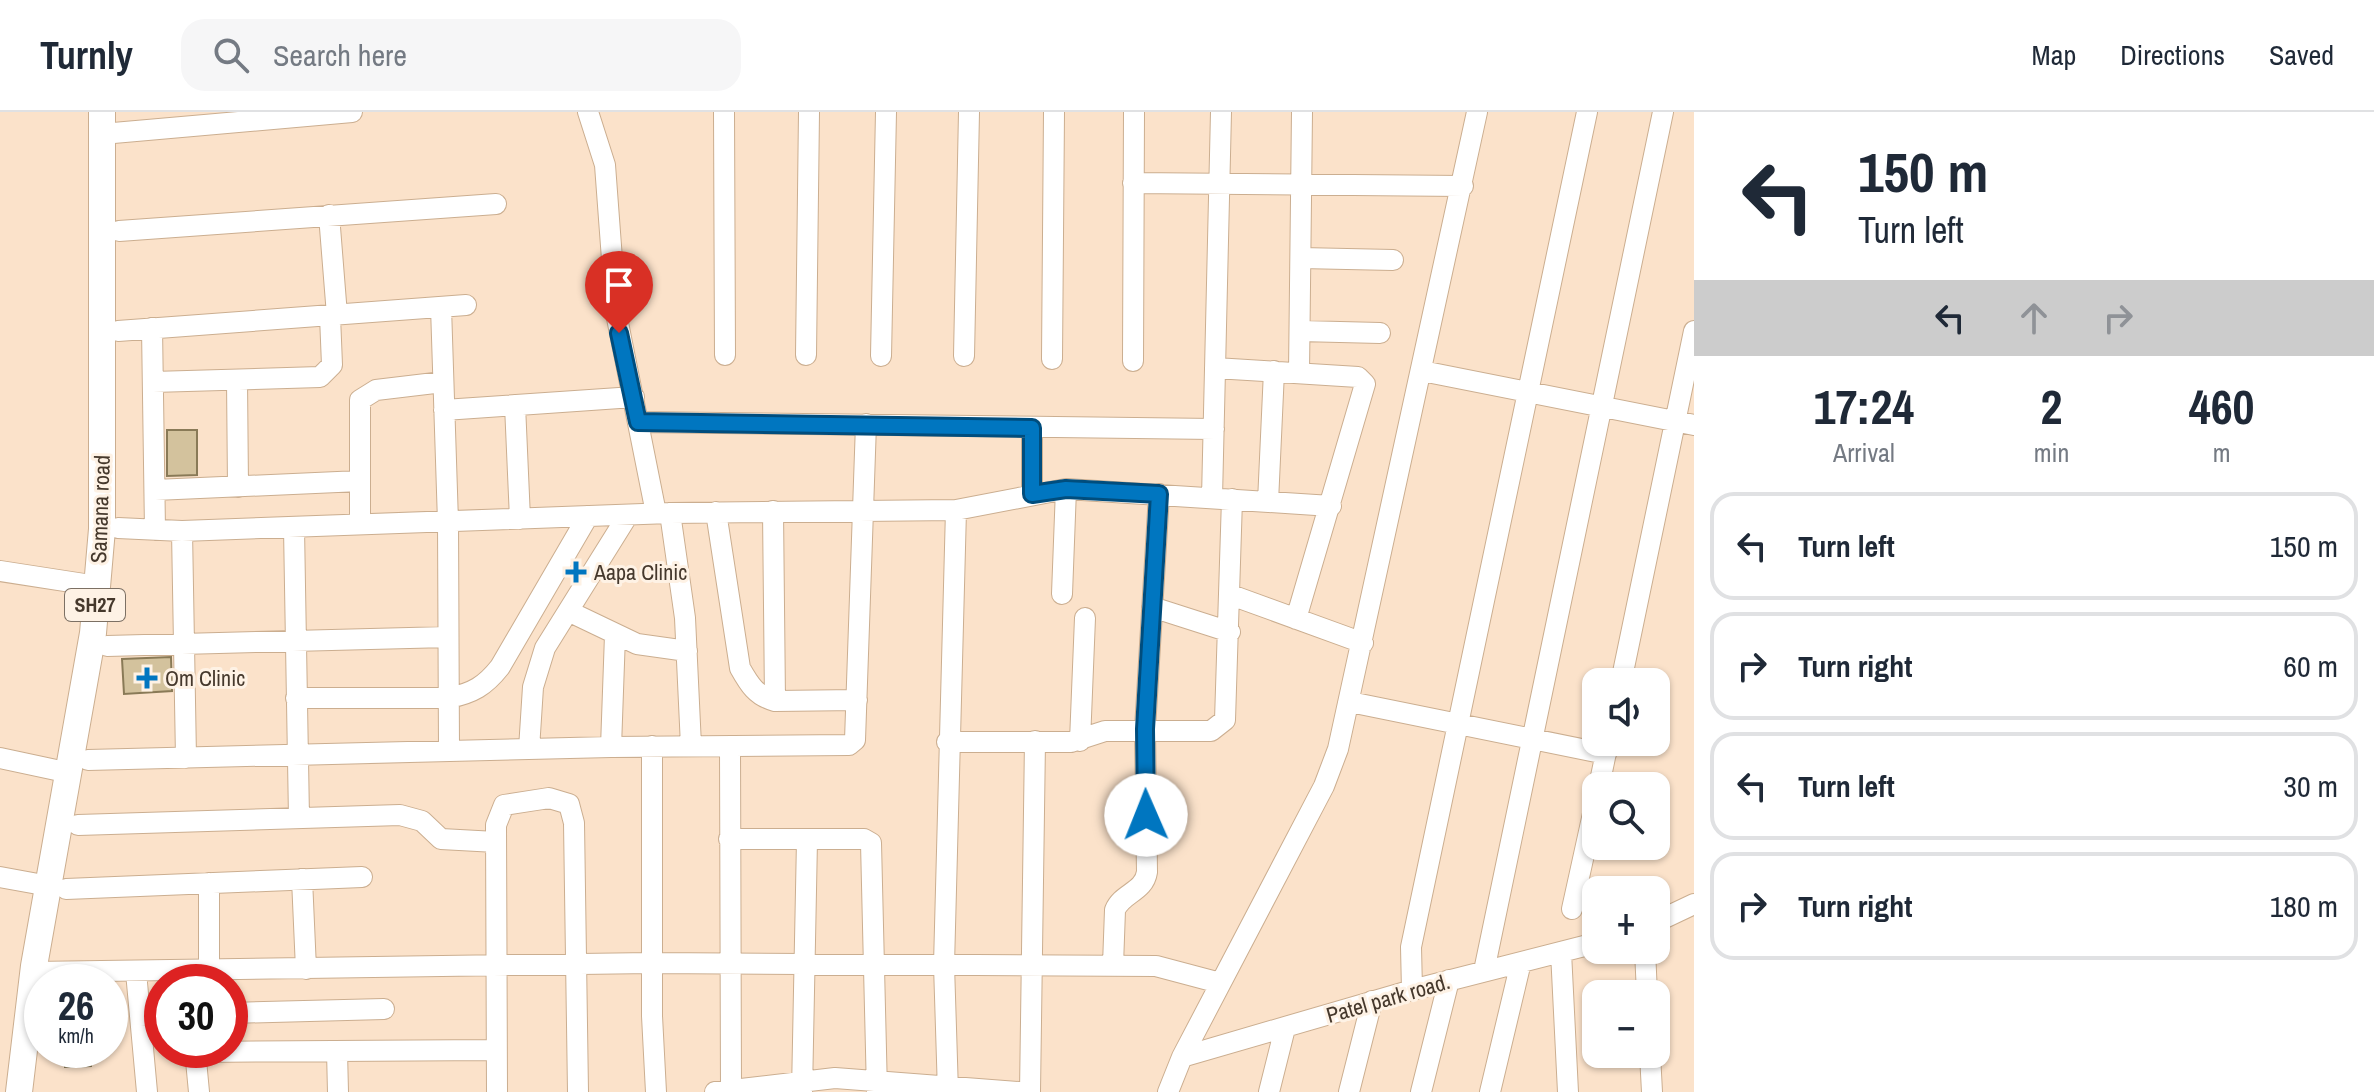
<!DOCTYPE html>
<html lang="en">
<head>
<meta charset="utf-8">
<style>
  :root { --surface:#fff; --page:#f6f6f7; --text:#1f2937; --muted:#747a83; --line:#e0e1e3 }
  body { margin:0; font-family:"Archivo Narrow",sans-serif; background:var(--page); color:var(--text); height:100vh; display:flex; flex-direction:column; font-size:30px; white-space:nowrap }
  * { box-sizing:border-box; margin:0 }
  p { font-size:26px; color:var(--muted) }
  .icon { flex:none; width:44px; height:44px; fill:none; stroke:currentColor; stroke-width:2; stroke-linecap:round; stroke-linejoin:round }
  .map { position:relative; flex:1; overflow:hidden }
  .side { display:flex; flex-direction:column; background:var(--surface); width:680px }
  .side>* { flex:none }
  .top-card { background:#fff; color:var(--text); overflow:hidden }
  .fabs { position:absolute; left:1582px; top:556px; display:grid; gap:16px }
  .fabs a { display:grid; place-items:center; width:88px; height:88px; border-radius:16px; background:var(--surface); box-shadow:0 2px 6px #0004; font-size:40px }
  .speed { position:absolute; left:24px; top:852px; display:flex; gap:16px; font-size:40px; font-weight:700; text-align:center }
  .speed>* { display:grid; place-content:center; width:104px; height:104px; border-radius:50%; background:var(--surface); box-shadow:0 2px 6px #0004; line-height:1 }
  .speed small { font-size:20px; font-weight:400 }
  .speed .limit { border:12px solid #d22; background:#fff; color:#111 }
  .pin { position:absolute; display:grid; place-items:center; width:68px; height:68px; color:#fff; margin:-82px -34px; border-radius:50% 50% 50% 0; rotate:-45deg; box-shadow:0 0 8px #0007 }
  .pin .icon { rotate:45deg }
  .me { position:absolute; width:88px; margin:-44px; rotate:359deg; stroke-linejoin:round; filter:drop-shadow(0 0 6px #0008) }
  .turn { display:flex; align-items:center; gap:28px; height:168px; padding:0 32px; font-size:36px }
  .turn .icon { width:104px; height:104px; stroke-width:2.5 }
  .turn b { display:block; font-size:56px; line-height:68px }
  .lanes { display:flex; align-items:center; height:76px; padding:0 32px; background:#0003; justify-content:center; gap:40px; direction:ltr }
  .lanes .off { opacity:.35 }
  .eta { display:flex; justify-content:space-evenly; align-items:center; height:136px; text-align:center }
  .eta b { font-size:48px; font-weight:700; line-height:56px }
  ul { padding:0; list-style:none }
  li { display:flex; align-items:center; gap:24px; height:108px; margin:0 16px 12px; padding:0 16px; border:4px solid var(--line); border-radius:24px }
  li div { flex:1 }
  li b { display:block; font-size:30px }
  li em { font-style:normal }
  header { display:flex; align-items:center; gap:48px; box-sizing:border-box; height:112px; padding:0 40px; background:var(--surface); border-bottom:2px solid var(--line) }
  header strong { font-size:38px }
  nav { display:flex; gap:44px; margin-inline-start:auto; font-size:28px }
  .search { width:560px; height:72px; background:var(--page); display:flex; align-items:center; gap:20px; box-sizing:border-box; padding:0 28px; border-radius:24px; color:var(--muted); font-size:30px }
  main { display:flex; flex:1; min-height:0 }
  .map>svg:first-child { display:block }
</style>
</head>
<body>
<header>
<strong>Turnly</strong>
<div class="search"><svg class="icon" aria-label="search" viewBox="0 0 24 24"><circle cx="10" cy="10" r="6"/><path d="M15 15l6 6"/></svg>Search here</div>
<nav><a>Map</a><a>Directions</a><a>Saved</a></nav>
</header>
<main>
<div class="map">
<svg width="1694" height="980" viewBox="0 0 1694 980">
  <rect width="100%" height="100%" fill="#fbe2ca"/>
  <path fill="#d3c29d" stroke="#897a57" stroke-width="2" d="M 167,318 L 197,318 L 197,363 L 167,364 Z
    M 171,545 L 172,579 L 124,582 L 122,547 Z
    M 65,938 L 90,938 L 91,954 L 65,955 Z"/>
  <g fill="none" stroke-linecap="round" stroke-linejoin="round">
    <g stroke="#cbae90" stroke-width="22">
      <path id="minor" d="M 588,0 L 605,53 L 616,201 L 656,401
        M 724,0 L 725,243
        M 102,22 L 352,0
        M 1133,71 L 1463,74
        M 329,103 L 337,203
        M 119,119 L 496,92
        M 1301,146 L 1393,148
        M 441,195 L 448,410 L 449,639
        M 152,216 L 155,418
        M 118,219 L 466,193
        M 1300,219 L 1380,221
        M 806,243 L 809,0
        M 881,244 L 886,0
        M 964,244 L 969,0
        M 1052,247 L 1054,0
        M 1133,249 L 1134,0
        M 1215,256 L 1358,265 L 1365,272 L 1296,507
        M 1422,259 L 1694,313
        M 1299,261 L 1302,0
        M 237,268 L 238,375
        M 153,270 L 320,265 L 332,253 L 330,204
        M 515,293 L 520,407
        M 444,298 L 634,285
        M 638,310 L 1214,317
        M 155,378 L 360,369
        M 1032,382 L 1032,316
        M 1212,386 L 1221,0
        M 1268,390 L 1274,259
        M 773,399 L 775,589
        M 716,400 L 740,556 C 749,572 756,584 775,589 L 857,588
        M 670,401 L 685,506 L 691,634
        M 360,412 L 360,288 L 376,278 L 443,270
        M 118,416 L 182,419 L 670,401 L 956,398 L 1066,377 L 1331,394
        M 294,416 L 299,706
        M 182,419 L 186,646
        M 0,459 L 97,474
        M 1062,482 L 1066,377
        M 1231,483 L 1363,531
        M 1152,495 L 1230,520
        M 568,499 L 637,532 L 687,539
        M 107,534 L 448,525
        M 1621,570 L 1694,219
        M 296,586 L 449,586 C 473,581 485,574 500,555 L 588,404
        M 1350,590 L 1606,642
        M 1080,629 L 1085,506
        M 947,630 L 1071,630 L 1105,619 L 1211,619 L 1225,608 L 1232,387
        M 652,634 L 652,904 L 656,980
        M 730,634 L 731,980
        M 611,635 L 615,523
        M 529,637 L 533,575 L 545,536 L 628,403
        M 0,646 L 70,661
        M 88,648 L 611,635 L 849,633 L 855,628 L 866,312
        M 1599,674 L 1608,631
        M 78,713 L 400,703 L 422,709 L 441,727 L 496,730
        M 729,727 L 864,727 L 871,731 L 877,980
        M 0,765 L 49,774
        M 302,767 L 306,857
        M 209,771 L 209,859
        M 66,777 L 362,765
        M 1572,797 L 1596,688
        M 1656,810 L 1694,792
        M 1645,838 L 1647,882
        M 1561,840 L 1568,980
        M 1113,853 L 1115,798 C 1122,781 1144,780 1147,760 L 1145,617 L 1159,382
        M 1484,859 L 1663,0
        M 33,860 L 651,851 L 1156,854 L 1220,871
        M 136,860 L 147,980
        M 1412,878 L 1411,835 L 1587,0
        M 230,901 L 384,897
        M 140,904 L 162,903
        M 195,938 L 199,980
        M 337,939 L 338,980
        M 196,940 L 494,938
        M 1650,942 L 1652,980
        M 1182,945 L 1412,878 L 1596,831
        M 497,980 L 496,713 L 504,693 L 549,686 L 569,692 L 574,711 L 578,980
        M 715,980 L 835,966 L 1019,980
        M 802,980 L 807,728
        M 948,980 L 944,853 L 956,398
        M 1030,980 L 1035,629
        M 1168,980 L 1182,945 L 1324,674 L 1338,637 L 1477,0
        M 1269,980 L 1285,916
        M 1349,980 L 1372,889
        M 1421,980 L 1449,868
        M 1490,980 L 1521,850"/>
    </g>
    <g stroke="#cbae90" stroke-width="28">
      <path id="major" d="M 19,980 L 34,854 L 93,521 L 102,417 L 102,0"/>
    </g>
    <use href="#minor" stroke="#fff" stroke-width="20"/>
    <use href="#major" stroke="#fff" stroke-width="26"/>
  </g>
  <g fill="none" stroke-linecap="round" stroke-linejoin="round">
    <g stroke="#004d7d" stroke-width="20">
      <path id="route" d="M 619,221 L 638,310 L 1032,316 L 1032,382 L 1066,377 L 1159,382 L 1145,617 L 1146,703"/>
    </g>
    <use href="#route" stroke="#0076c0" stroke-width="14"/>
  </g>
  <g fill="#0076c0" stroke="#fef2e5" stroke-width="3">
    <path d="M572 448h8v8h8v8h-8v8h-8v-8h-8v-8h8z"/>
    <path d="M143 554h8v8h8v8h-8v8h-8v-8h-8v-8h8z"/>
  </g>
  <g text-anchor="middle" stroke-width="6" stroke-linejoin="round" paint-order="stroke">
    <rect fill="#fef2e5" stroke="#7c7064" stroke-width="2" x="65" y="477" width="60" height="32" rx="6"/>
    <g font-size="20" font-weight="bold" fill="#45382c">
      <text x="95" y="500">SH27</text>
    </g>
    <g font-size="22" fill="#45382c" stroke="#fef2e5">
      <text transform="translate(100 397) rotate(-88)" y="8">Samana road</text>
      <text transform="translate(1388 886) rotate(-16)" y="8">Patel park road.</text>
    </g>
    <g font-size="22" fill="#45382c" stroke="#fef2e5" text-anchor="start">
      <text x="594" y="468">Aapa Clinic</text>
      <text x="165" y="574">Om Clinic</text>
    </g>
  </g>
</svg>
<div class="fabs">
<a><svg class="icon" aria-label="sound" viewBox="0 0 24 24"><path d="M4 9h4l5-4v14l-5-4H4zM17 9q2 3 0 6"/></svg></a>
<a><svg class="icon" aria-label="search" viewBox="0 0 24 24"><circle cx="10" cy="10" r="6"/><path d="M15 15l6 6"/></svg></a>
<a>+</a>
<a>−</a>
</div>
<div class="speed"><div>26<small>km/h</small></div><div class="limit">30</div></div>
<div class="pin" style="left:619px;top:221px;background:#d93025"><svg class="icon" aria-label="arrive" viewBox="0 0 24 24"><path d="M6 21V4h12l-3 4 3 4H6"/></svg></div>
<svg class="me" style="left:1146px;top:703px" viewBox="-20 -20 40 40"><circle r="19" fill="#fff"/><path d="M0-13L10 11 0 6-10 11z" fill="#0076c0"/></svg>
</div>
<section class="side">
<div class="top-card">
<div class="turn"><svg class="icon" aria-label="left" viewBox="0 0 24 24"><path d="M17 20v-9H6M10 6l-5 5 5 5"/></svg><div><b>150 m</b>Turn left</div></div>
<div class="lanes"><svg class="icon" aria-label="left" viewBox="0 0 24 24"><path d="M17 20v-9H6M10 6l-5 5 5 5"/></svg><svg class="icon off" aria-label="ahead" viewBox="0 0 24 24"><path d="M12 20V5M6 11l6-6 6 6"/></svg><svg class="icon off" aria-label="right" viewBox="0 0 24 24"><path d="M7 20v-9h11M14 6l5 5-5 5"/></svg></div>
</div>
<div class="eta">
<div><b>17:24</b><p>Arrival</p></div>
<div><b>2</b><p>min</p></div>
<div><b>460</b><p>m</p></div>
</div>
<ul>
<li><svg class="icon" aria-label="left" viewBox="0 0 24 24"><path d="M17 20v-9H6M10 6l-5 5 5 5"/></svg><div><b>Turn left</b></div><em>150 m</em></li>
<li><svg class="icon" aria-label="right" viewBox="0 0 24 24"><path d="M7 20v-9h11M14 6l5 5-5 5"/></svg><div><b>Turn right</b></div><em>60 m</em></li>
<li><svg class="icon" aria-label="left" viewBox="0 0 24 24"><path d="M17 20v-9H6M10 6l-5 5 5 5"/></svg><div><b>Turn left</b></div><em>30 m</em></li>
<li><svg class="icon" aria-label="right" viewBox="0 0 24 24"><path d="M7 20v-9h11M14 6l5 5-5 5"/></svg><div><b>Turn right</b></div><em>180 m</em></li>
</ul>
</section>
</main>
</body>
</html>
